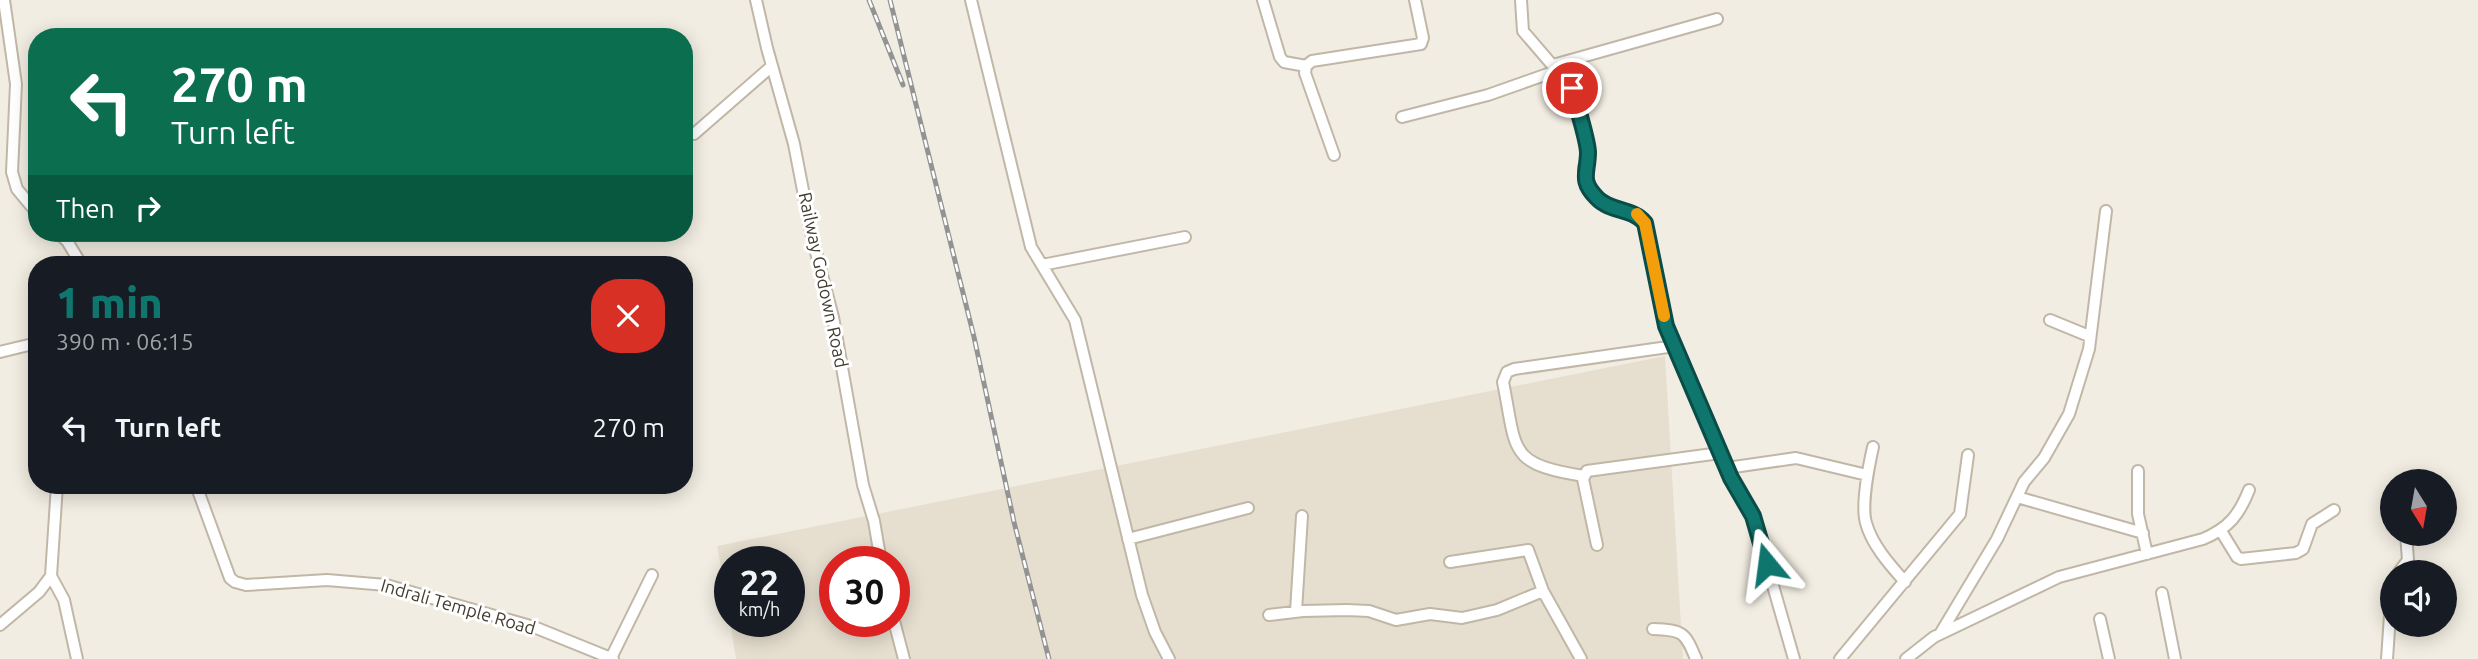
<!DOCTYPE html>
<html lang="en">
<head>
<meta charset="utf-8">
<style>
  :root { --surface:#171b24; --page:#242831; --text:#f1f3f6; --muted:#9ea1a6; --accent:#0f766e }
  body { margin:0; font-family:Ubuntu,sans-serif; background:var(--page); color:var(--text); height:100vh; display:flex; flex-direction:column; font-size:26px; white-space:nowrap }
  * { box-sizing:border-box; margin:0 }
  p { font-size:23px; color:var(--muted) }
  .icon { flex:none; width:38px; height:38px; fill:none; stroke:currentColor; stroke-width:2; stroke-linecap:round; stroke-linejoin:round }
  .map { position:relative; flex:1; overflow:hidden }
  .drawer { position:absolute; left:28px; top:256px; width:665px; height:238px; display:flex; flex-direction:column; background:var(--surface); border-radius:28px; box-shadow:0 4px 18px #0003 }
  .drawer>* { flex:none }
  .guide { position:absolute; left:28px; top:28px; width:665px; height:214px; border-radius:28px; box-shadow:0 4px 18px #0003; background:#0b6e4f; color:#fff; overflow:hidden }
  .needle { width:46px; rotate:169deg }
  .buttons { position:absolute; left:2380px; top:469px; display:grid; gap:14px }
  .buttons a { display:grid; place-items:center; width:77px; height:77px; border-radius:50%; background:var(--surface); box-shadow:0 4px 18px #0003; font-size:35px }
  .speed { position:absolute; left:714px; top:546px; display:flex; gap:14px; font-size:35px; font-weight:700; text-align:center }
  .speed>* { display:grid; place-content:center; width:91px; height:91px; border-radius:50%; background:var(--surface); box-shadow:0 4px 18px #0003; line-height:1 }
  .speed small { font-size:18px; font-weight:400 }
  .speed .limit { border:10px solid #d22; background:#fff; color:#111 }
  .pin { position:absolute; display:grid; place-items:center; width:60px; height:60px; color:#fff; margin:-30px; border:4px solid #fff; border-radius:50%; box-shadow:0 2px 7px #0007 }
  .me { position:absolute; width:77px; margin:-38px; rotate:344deg; stroke-linejoin:round; filter:drop-shadow(0 0 5px #0008) }
  .turn { display:flex; align-items:center; gap:24px; height:147px; padding:0 28px; font-size:32px }
  .turn .icon { width:91px; height:91px; stroke-width:2.5 }
  .turn b { display:block; font-size:49px; line-height:60px }
  .then { display:flex; align-items:center; height:66px; padding:0 28px; background:#0003; gap:14px; font-size:26px }
  .round { display:grid; place-items:center; flex:none; width:74px; height:74px; border-radius:28px; background:var(--page) }
  .overview { display:flex; align-items:center; justify-content:space-between; height:119px; padding:0 28px }
  h1 { font-size:42px; font-weight:800; line-height:52px; color:var(--accent) }
  ul { padding:0; list-style:none }
  li { display:flex; align-items:center; gap:21px; height:105px; padding:0 28px }
  li div { flex:1 }
  li b { display:block; font-size:26px }
  li em { font-style:normal }
  .map>svg:first-child { display:block }
</style>
</head>
<body>
<div class="map">
<svg width="2478" height="659" viewBox="0 0 2478 659">
  <rect width="100%" height="100%" fill="#f2ede2"/>
  <path fill="#e6dfd0" fill-rule="evenodd" d="M 1665,356 L 1683,659 L 736,659 L 730,621 L 789,621 L 789,562 L 730,562 L 730,620 L 717,546 ZM 835,562 L 894,562 L 894,621 L 835,621 Z"/>
  <g fill="none" stroke-linecap="round" stroke-linejoin="round">
    <g stroke="#c0b7a7" stroke-width="14">
      <path id="minor" d="M 4,0 L 16,84 L 12,172 L 17,189 L 37,213
        M 756,0 L 767,48 L 794,144 L 812,237 L 833,317 L 863,485 L 874,521 L 881,562
        M 971,0 L 1031,247 L 1075,320 L 1142,595 L 1155,632 L 1169,659
        M 1263,0 L 1280,57 L 1284,62 L 1306,66
        M 1521,0 L 1523,31 L 1572,88 L 1588,153 L 1584,168 L 1586,183 L 1599,200 L 1639,215 L 1645,223 L 1666,326 L 1731,478 L 1753,516 L 1794,659
        M 1553,65 L 1717,19
        M 1402,117 L 1488,95 L 1559,70
        M 694,134 L 772,66
        M 1334,155 L 1305,73 L 1306,66 L 1312,61 L 1421,44 L 1423,38 L 1415,0
        M 58,233 L 67,241 L 81,264
        M 1042,265 L 1185,237
        M 2050,320 L 2089,336
        M 0,352 L 37,343
        M 1873,447 C 1869,465 1861,506 1866,523 C 1872,545 1890,565 1905,582
        M 1727,468 L 1796,458 L 1867,475
        M 2138,471 L 2138,514 L 2147,554
        M 1584,476 C 1507,464 1517,451 1503,382 L 1507,372 L 1514,369 L 1675,346
        M 196,485 L 230,578 L 235,582 L 246,585 L 327,580 L 386,585 L 534,627 L 613,659
        M 2017,497 L 2143,533
        M 2221,531 L 2237,557 L 2241,559 L 2296,553 L 2303,549 L 2312,524 L 2334,510
        M 1128,539 L 1248,508
        M 1597,545 L 1583,479 L 1587,471 L 1720,453
        M 1450,562 L 1528,550 L 1543,591 L 1581,659
        M 2399,572 L 2408,560 L 2406,534
        M 51,576 L 64,600 L 77,659
        M 2162,593 L 2175,659
        M 1296,611 L 1302,516
        M 1269,615 L 1303,611 L 1347,610 L 1369,611 L 1396,620 L 1430,614 L 1462,618 L 1497,610 L 1543,591
        M 2100,619 L 2109,659
        M 894,621 L 904,659
        M 0,625 L 39,592 L 51,576 L 57,485
        M 1653,629 C 1683,630 1685,632 1696,659
        M 1940,634 L 1997,539 L 2024,482 L 2044,458 L 2069,414 L 2089,349 L 2106,211
        M 611,658 L 652,575
        M 1840,659 L 1960,514 L 1968,455
        M 1906,659 L 1934,637 L 2059,577 L 2203,539 C 2229,528 2239,515 2249,490
        M 2387,659 L 2392,586"/>
    </g>
    <use href="#minor" stroke="#fff" stroke-width="10"/>
    <g stroke="#939393" stroke-width="5">
      <path id="rail" d="M 869,0 L 903,85
        M 890,0 L 974,337 L 1014,522 L 1049,659"/>
    </g>
    <use href="#rail" stroke="#fff" stroke-width="2.5" stroke-dasharray="8" stroke-linecap="butt"/>
  </g>
  <g fill="none" stroke-linecap="round" stroke-linejoin="round">
    <g stroke="#0a4d48" stroke-width="18">
      <path id="route" d="M 1572,88 C 1576,105 1587,136 1588,152 C 1588,173 1579,180 1597,198 C 1610,212 1633,208 1645,223 L 1666,326 L 1731,478 L 1753,516 L 1767,564"/>
    </g>
    <use href="#route" stroke="#0f766e" stroke-width="12"/>
    <path stroke="#f59e0b" stroke-width="12" d="M 1637,214 L 1645,223 L 1664,316"/>
  </g>
  <g text-anchor="middle" stroke-width="6" stroke-linejoin="round" paint-order="stroke">
    <g font-size="18" fill="#433c32" stroke="#fff">
      <text transform="translate(823 280) rotate(78)" y="6">Railway Godown Road</text>
      <text transform="translate(458 607) rotate(16)" y="6">Indrali Temple Road</text>
    </g>
  </g>
</svg>
<div class="buttons">
<a><svg class="needle" viewBox="-14 -14 28 28"><path d="M0-13l5 13h-10z" fill="#e53935"/><path d="M0 13l5-13h-10z" fill="#9ea1a6"/></svg></a>
<a><svg class="icon" aria-label="sound" viewBox="0 0 24 24"><path d="M4 9h4l5-4v14l-5-4H4zM17 9q2 3 0 6"/></svg></a>
</div>
<div class="speed"><div>22<small>km/h</small></div><div class="limit">30</div></div>
<div class="pin" style="left:1572px;top:88px;background:#d93025"><svg class="icon" aria-label="arrive" viewBox="0 0 24 24"><path d="M6 21V4h12l-3 4 3 4H6"/></svg></div>
<svg class="me" style="left:1767px;top:564px" viewBox="-20 -20 40 40"><path d="M0-17L14 15 0 8-14 15z" fill="#0f766e" stroke="#fff" stroke-width="4"/></svg>
<div class="guide">
<div class="turn"><svg class="icon" aria-label="left" viewBox="0 0 24 24"><path d="M17 20v-9H6M10 6l-5 5 5 5"/></svg><div><b>270 m</b>Turn left</div></div>
<div class="then">Then<svg class="icon" aria-label="right" viewBox="0 0 24 24"><path d="M7 20v-9h11M14 6l5 5-5 5"/></svg></div>
</div>
<section class="drawer">
<div class="overview"><div><h1>1 min</h1><p>390 m · 06:15</p></div><a class="round" style="background:#d93025;color:#fff"><svg class="icon" aria-label="close" viewBox="0 0 24 24"><path d="M6 6l12 12M18 6L6 18"/></svg></a></div>
<ul>
<li><svg class="icon" aria-label="left" viewBox="0 0 24 24"><path d="M17 20v-9H6M10 6l-5 5 5 5"/></svg><div><b>Turn left</b></div><em>270 m</em></li>
</ul>
</section>
</div>
</body>
</html>
